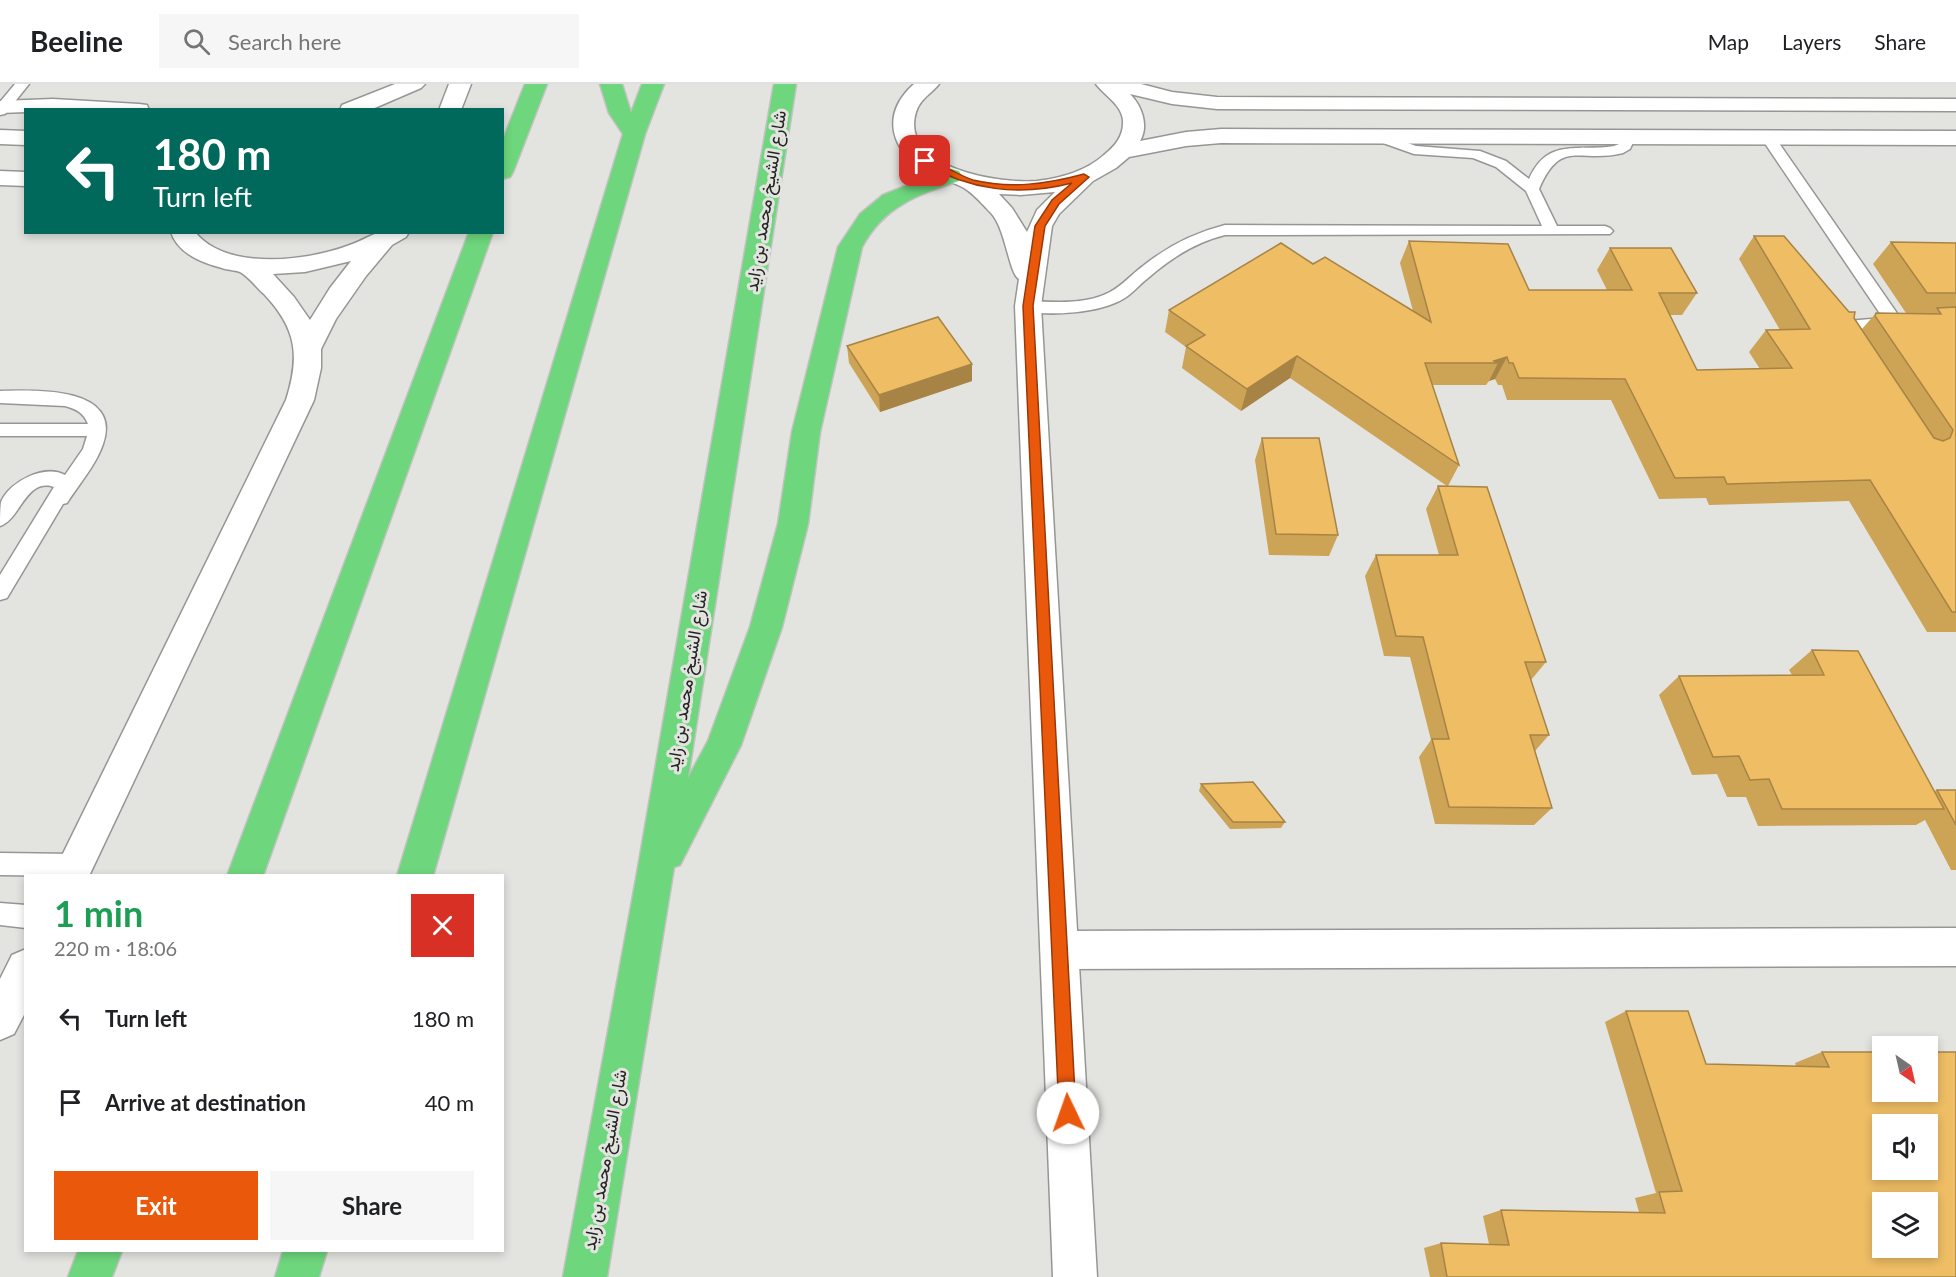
<!DOCTYPE html>
<html lang="en">
<head>
<meta charset="utf-8">
<style>
  :root { --surface:#fff; --page:#f6f6f6; --text:#202124; --muted:#757577; --line:#e0e0e0; --accent:#ea580c }
  body { margin:0; font-family:Lato,Vazirmatn,sans-serif; background:var(--page); color:var(--text); height:100vh; display:flex; flex-direction:column; font-size:22px; white-space:nowrap }
  * { box-sizing:border-box; margin:0 }
  p { font-size:20px; color:var(--muted) }
  .icon { flex:none; width:33px; height:33px; fill:none; stroke:currentColor; stroke-width:2; stroke-linecap:round; stroke-linejoin:round }
  .map { position:relative; flex:1; overflow:hidden }
  .sheet { position:absolute; left:24px; top:790px; width:480px; height:378px; display:flex; flex-direction:column; background:var(--surface); border-radius:0px; box-shadow:0 3px 9px #0003 }
  .sheet>* { flex:none }
  .guide { position:absolute; left:24px; top:24px; width:480px; height:126px; border-radius:0px; box-shadow:0 3px 9px #0003; background:#00695c; color:#fff; overflow:hidden }
  .needle { width:39px; rotate:146deg }
  .tools { position:absolute; left:1872px; top:952px; display:grid; gap:12px }
  .tools a { display:grid; place-items:center; width:66px; height:66px; border-radius:0px; background:var(--surface); box-shadow:0 3px 9px #0003; font-size:30px }
  .pin { position:absolute; display:grid; place-items:center; width:51px; height:51px; color:#fff; margin:-26px; border-radius:12px; box-shadow:0 3px 9px #0006 }
  .me { position:absolute; width:66px; margin:-33px; rotate:357deg; stroke-linejoin:round; filter:drop-shadow(0 0 4px #0008) }
  .turn { display:flex; align-items:center; gap:21px; height:126px; padding:0 30px; font-size:27px }
  .turn .icon { width:78px; height:78px; stroke-width:2.5 }
  .turn b { display:block; font-size:42px; line-height:51px }
  .round { display:grid; place-items:center; flex:none; width:63px; height:63px; border-radius:0px; background:var(--page) }
  .summary { display:flex; align-items:center; justify-content:space-between; height:102px; padding:0 30px }
  h1 { font-size:36px; font-weight:700; line-height:45px; color:#1e9e55 }
  .cta { display:flex; gap:12px; margin-top:auto; padding:12px 30px }
  .cta a { flex:1; height:69px; border-radius:0px; background:var(--accent); color:#fff; font-size:24px; font-weight:700; line-height:69px; text-align:center }
  .cta a+a { background:var(--page); color:var(--text) }
  ul { padding:0; list-style:none }
  li { display:flex; align-items:center; gap:18px; height:84px; padding:0 30px }
  li div { flex:1 }
  li b { display:block; font-size:22px }
  li em { font-style:normal }
  header { display:flex; align-items:center; gap:36px; box-sizing:border-box; height:84px; padding:0 30px; background:var(--surface); border-bottom:2px solid var(--line) }
  header strong { font-size:28px }
  nav { display:flex; gap:33px; margin-inline-start:auto; font-size:21px }
  .search { width:420px; height:54px; background:var(--page); display:flex; align-items:center; gap:15px; box-sizing:border-box; padding:0 21px; border-radius:0px; color:var(--muted); font-size:22px }
  .map>svg:first-child { display:block }
</style>
</head>
<body>
<header>
<strong>Beeline</strong>
<div class="search"><svg class="icon" aria-label="search" viewBox="0 0 24 24"><circle cx="10" cy="10" r="6"/><path d="M15 15l6 6"/></svg>Search here</div>
<nav><a>Map</a><a>Layers</a><a>Share</a></nav>
</header>
<div class="map">
<svg width="1956" height="1193" viewBox="0 0 1956 1193">
  <rect width="100%" height="100%" fill="#e3e4e0"/>
  <g fill="none" stroke-linecap="round" stroke-linejoin="round">
    <g stroke="#969794" stroke-width="3">
      <path id="service" d="M 15,0 L 29,0 L 5,30 L 0,31 L 0,18 Z
        M 1374,47 L 1416,62 L 1480,67 L 1506,77 L 1529,95 C 1548,53 1577,68 1614,62 L 1619,60 L 1623,51 L 1628,50 L 1635,54 L 1630,65 L 1623,69 C 1580,80 1561,53 1539,105 L 1557,142 L 1605,142 L 1610,144 L 1613,147 L 1610,150 L 1225,151 C 1196,158 1171,174 1148,194 C 1140,200 1132,210 1123,215 C 1100,229 1048,233 1022,226 L 1020,222 L 1022,218 L 1028,217 C 1055,218 1086,221 1110,208 C 1122,202 1132,190 1143,182 C 1168,162 1194,149 1225,141 L 1542,142 L 1526,107 L 1496,83 L 1473,74 L 1414,70 L 1369,54 L 1367,51 Z
        M 1769,51 L 1774,52 L 1901,235 L 1903,239 L 1901,243 L 1858,246 L 1855,250 L 1857,259 L 1855,263 L 1843,263 L 1838,249 L 1847,237 L 1883,234 L 1762,55 Z
        M 0,307 C 34,306 123,302 103,360 C 96,381 79,400 67,419 L 63,420 L 7,514 L 0,516 L 0,491 L 54,403 C 26,393 20,436 0,442 C 0,435 0,425 1,418 C 10,397 45,380 65,391 L 83,365 L 87,352 L 0,352 L 0,340 L 88,340 C 84,329 76,325 65,322 L 0,319 Z
        M 0,769 L 76,770 L 84,773 L 88,781 L 84,789 L 76,792 L 0,791 Z
        M 0,819 L 26,821 L 26,844 L 0,841 Z"/>
    </g>
    <g stroke="#969794" stroke-width="3">
      <path id="minor" d="M 53,15 L 139,20 L 147,21 L 149,26 L 26,26 L 26,28 L 0,29 L 0,17 Z
        M 0,46 L 26,47 L 26,61 L 0,60 Z
        M 0,87 L 26,88 L 26,102 L 0,101 Z
        M 1956,844 L 1956,882 L 1060,885 L 1046,879 L 1041,866 L 1046,853 L 1060,847 Z"/>
    </g>
    <g stroke="#969794" stroke-width="3">
      <path id="tertiary" d="M 395,0 L 425,0 L 421,4 L 370,26 L 340,26 L 342,21 Z
        M 449,0 L 471,0 L 461,26 L 439,26 Z
        M 171,148 L 195,148 C 226,187 306,177 347,162 C 357,159 367,153 377,149 C 386,146 399,148 409,148 L 406,153 L 392,161 L 366,192 L 336,235 L 321,265 L 321,284 L 314,316 L 89,792 L 52,792 L 286,316 C 300,272 297,245 264,210 C 257,204 249,193 240,188 C 235,186 227,186 222,184 C 203,179 178,170 171,148 ZM 351,177 L 330,204 L 310,236 L 294,213 L 273,190 L 305,188 Z
        M 26,865 L 26,927 L 14,950 L 0,956 L 0,895 L 12,871 Z"/>
    </g>
    <g stroke="#969794" stroke-width="3">
      <path id="secondary" d="M 914,0 L 939,0 C 931,10 920,15 916,28 C 899,85 1000,100 1037,97 C 1061,94 1086,87 1104,71 C 1115,62 1124,52 1123,36 C 1121,20 1105,12 1096,0 L 1141,0 L 1172,8 L 1217,13 L 1956,15 L 1956,27 L 1217,25 L 1172,20 L 1130,10 C 1142,22 1149,42 1140,57 L 1186,48 L 1221,45 L 1956,47 L 1956,61 L 1221,59 L 1186,62 L 1129,73 L 1116,84 L 1093,97 L 1059,130 L 1052,142 L 1041,222 L 1097,1193 L 1053,1193 L 1015,222 L 1019,195 C 1009,190 1006,145 991,129 C 983,121 974,110 964,104 C 954,98 940,95 930,90 C 891,69 879,31 914,0 ZM 1055,108 L 1037,126 L 1027,148 L 1012,124 L 999,110 L 1021,111 Z"/>
    </g>
    <g stroke="#c2c2c1" stroke-width="3">
      <path id="motorway" d="M 525,0 L 547,0 L 513,88 L 510,93 L 502,95 L 502,58 Z
        M 600,0 L 622,0 L 631,29 L 642,0 L 664,0 L 645,50 L 433,792 L 397,792 L 623,50 L 609,29 Z
        M 774,0 L 796,0 L 688,694 L 708,657 L 750,543 L 778,440 L 792,348 L 838,163 L 860,130 L 883,111 L 943,87 L 951,85 L 959,87 L 962,92 L 959,97 C 917,111 884,122 862,163 L 820,348 L 808,440 L 782,543 L 741,661 L 680,781 L 674,783 L 607,1193 L 563,1193 L 636,795 Z
        M 469,148 L 493,148 L 263,792 L 227,792 Z
        M 78,1167 L 122,1167 L 112,1193 L 68,1193 Z
        M 283,1167 L 327,1167 L 319,1193 L 275,1193 Z"/>
    </g>
    <use href="#service" fill="#fff" fill-rule="evenodd"/>
    <use href="#minor" fill="#fff" fill-rule="evenodd"/>
    <use href="#tertiary" fill="#fff" fill-rule="evenodd"/>
    <use href="#secondary" fill="#fff" fill-rule="evenodd"/>
    <use href="#motorway" fill="#6ed67c" fill-rule="evenodd"/>
  </g>
  <path fill="#cda356" d="M 1754,152 L 1854,234 L 1862,245 L 1876,229 L 1906,229 L 1873,180 L 1891,158 L 1956,159 L 1956,548 L 1927,548 L 1849,417 L 1709,421 L 1706,414 L 1659,415 L 1611,316 L 1507,316 L 1502,301 L 1498,301 L 1495,295 L 1489,297 L 1486,301 L 1432,301 L 1459,381 L 1448,402 L 1546,578 L 1531,596 L 1549,651 L 1535,667 L 1552,724 L 1534,741 L 1435,740 L 1419,673 L 1431,656 L 1410,573 L 1384,572 L 1365,492 L 1376,471 L 1439,471 L 1426,425 L 1438,402 L 1447,402 L 1290,294 L 1241,327 L 1182,284 L 1186,263 L 1165,248 L 1169,226 L 1313,180 L 1413,227 L 1400,179 L 1409,157 L 1529,206 L 1607,206 L 1597,186 L 1610,164 L 1697,209 L 1682,231 L 1670,231 L 1697,286 L 1760,285 L 1749,268 L 1766,246 L 1780,246 L 1739,175 Z
    M 847,262 L 972,297 L 880,328 L 849,279 Z
    M 1262,354 L 1338,451 L 1329,472 L 1269,471 L 1255,376 Z
    M 1812,566 L 1935,707 L 1937,706 L 1956,706 L 1956,786 L 1951,786 L 1925,736 L 1916,741 L 1758,742 L 1746,713 L 1727,713 L 1717,690 L 1692,691 L 1659,611 L 1679,592 L 1792,591 L 1789,586 Z
    M 1201,700 L 1285,738 L 1281,744 L 1230,745 L 1199,707 Z
    M 1626,927 L 1706,980 L 1796,982 L 1795,979 L 1822,968 L 1956,1193 L 1430,1193 L 1424,1164 L 1441,1159 L 1489,1160 L 1483,1132 L 1501,1126 L 1639,1128 L 1635,1114 L 1656,1109 L 1605,938 Z"/>
  <path fill="#a78446" d="M 1297,272 L 1290,294 L 1241,327 L 1247,305 Z
    M 1507,273 L 1495,295 L 1489,297 L 1498,279 L 1494,277 Z
    M 972,280 L 972,297 L 880,328 L 879,311 Z"/>
  <path fill="#eebd64" stroke="#a78446" stroke-width="1.5" fill-rule="evenodd" d="M 1754,152 L 1784,152 L 1849,228 L 1855,228 L 1854,234 L 1934,354 L 1943,357 L 1950,354 L 1953,346 L 1875,232 L 1876,229 L 1941,230 L 1937,224 L 1956,223 L 1956,528 L 1952,528 L 1870,396 L 1727,400 L 1724,393 L 1675,394 L 1625,295 L 1519,294 L 1513,279 L 1509,279 L 1507,273 L 1494,277 L 1498,279 L 1425,279 L 1459,381 L 1297,272 L 1247,305 L 1186,262 L 1205,251 L 1169,226 L 1281,159 L 1313,180 L 1325,173 L 1431,238 L 1409,157 L 1508,160 L 1529,206 L 1632,206 L 1610,164 L 1671,164 L 1697,209 L 1659,209 L 1697,286 L 1792,284 L 1766,246 L 1810,245 Z
    M 1891,158 L 1956,159 L 1956,209 L 1927,209 Z
    M 938,233 L 972,280 L 879,311 L 847,262 Z
    M 1262,354 L 1319,354 L 1338,451 L 1276,450 Z
    M 1438,402 L 1487,403 L 1546,578 L 1525,578 L 1549,651 L 1530,651 L 1552,724 L 1449,723 L 1432,655 L 1449,655 L 1423,553 L 1396,552 L 1376,471 L 1458,471 Z
    M 1812,566 L 1858,567 L 1944,725 L 1782,725 L 1769,695 L 1750,696 L 1739,672 L 1713,673 L 1679,592 L 1824,591 Z
    M 1253,698 L 1285,738 L 1233,738 L 1201,700 Z
    M 1937,706 L 1956,706 L 1956,741 Z
    M 1626,927 L 1688,927 L 1706,980 L 1829,983 L 1822,968 L 1882,968 L 1882,1008 L 1928,1008 L 1928,968 L 1956,968 L 1956,1193 L 1447,1193 L 1441,1159 L 1509,1161 L 1501,1126 L 1665,1129 L 1659,1108 L 1682,1107 ZM 1882,1041 L 1928,1041 L 1928,1086 L 1882,1086 ZM 1882,1119 L 1928,1119 L 1928,1164 L 1882,1164 Z"/>
  <path fill="#ea580c" stroke="#983908" stroke-width="1.5" d="M 922,75 C 934,74 958,92 973,96 C 1011,105 1047,100 1084,90 L 1089,93 L 1059,120 L 1045,142 L 1033,222 L 1076,1029 L 1074,1035 L 1068,1038 L 1061,1035 L 1059,1029 L 1023,222 L 1035,142 L 1052,116 L 1072,99 C 1018,113 970,106 922,79 Z"/>
  <g text-anchor="middle" stroke-width="6" stroke-linejoin="round" paint-order="stroke">
    <g font-size="18" fill="#242423" stroke="#e3e4e0">
      <text transform="translate(766 117) rotate(-81)" y="6">شارع الشيخ محمد بن زايد</text>
      <text transform="translate(687 597) rotate(-81)" y="6">شارع الشيخ محمد بن زايد</text>
      <text transform="translate(605 1076) rotate(-80)" y="6">شارع الشيخ محمد بن زايد</text>
    </g>
  </g>
</svg>
<div class="tools">
<a><svg class="needle" viewBox="-14 -14 28 28"><path d="M0-13l5 13h-10z" fill="#e53935"/><path d="M0 13l5-13h-10z" fill="#757577"/></svg></a>
<a><svg class="icon" aria-label="sound" viewBox="0 0 24 24"><path d="M4 9h4l5-4v14l-5-4H4zM17 9q2 3 0 6"/></svg></a>
<a><svg class="icon" aria-label="layers" viewBox="0 0 24 24"><path d="M12 4l9 5-9 5-9-5zM3 14l9 5 9-5"/></svg></a>
</div>
<div class="pin" style="left:925px;top:77px;background:#d93025"><svg class="icon" aria-label="arrive" viewBox="0 0 24 24"><path d="M6 21V4h12l-3 4 3 4H6"/></svg></div>
<svg class="me" style="left:1068px;top:1029px" viewBox="-20 -20 40 40"><circle r="19" fill="#fff"/><path d="M0-13L10 11 0 6-10 11z" fill="#ea580c"/></svg>
<div class="guide">
<div class="turn"><svg class="icon" aria-label="left" viewBox="0 0 24 24"><path d="M17 20v-9H6M10 6l-5 5 5 5"/></svg><div><b>180 m</b>Turn left</div></div>
</div>
<section class="sheet">
<div class="summary"><div><h1>1 min</h1><p>220 m · 18:06</p></div><a class="round" style="background:#d93025;color:#fff"><svg class="icon" aria-label="close" viewBox="0 0 24 24"><path d="M6 6l12 12M18 6L6 18"/></svg></a></div>
<ul>
<li><svg class="icon" aria-label="left" viewBox="0 0 24 24"><path d="M17 20v-9H6M10 6l-5 5 5 5"/></svg><div><b>Turn left</b></div><em>180 m</em></li>
<li><svg class="icon" aria-label="arrive" viewBox="0 0 24 24"><path d="M6 21V4h12l-3 4 3 4H6"/></svg><div><b>Arrive at destination</b></div><em>40 m</em></li>
</ul>
<div class="cta"><a>Exit</a><a>Share</a></div>
</section>
</div>
</body>
</html>
